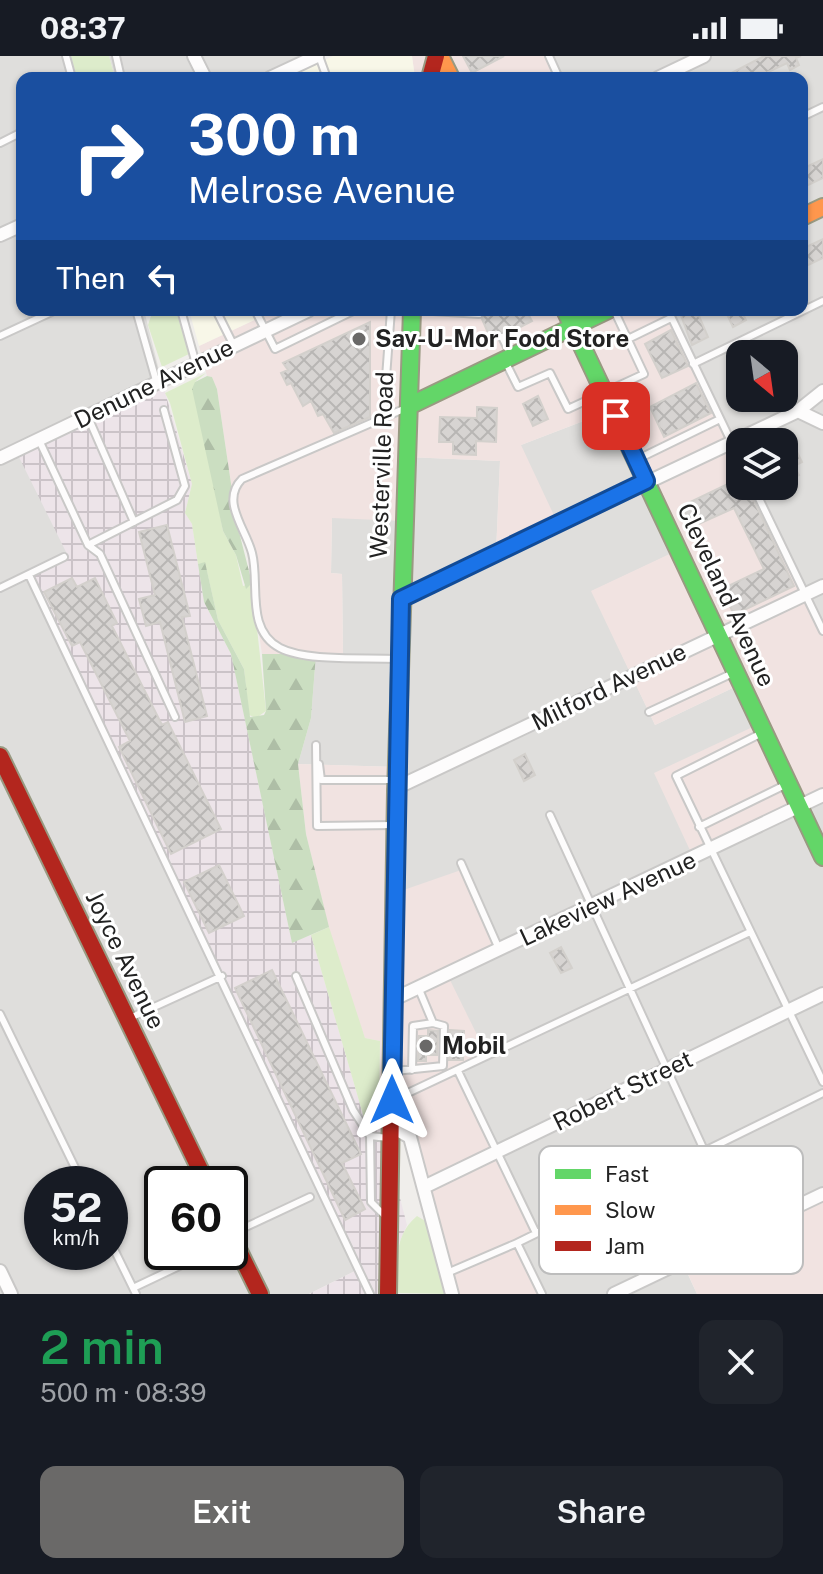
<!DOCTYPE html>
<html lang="en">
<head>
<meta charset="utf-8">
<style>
  :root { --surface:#171b24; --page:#20242c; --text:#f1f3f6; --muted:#9ea1a6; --accent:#6a6968 }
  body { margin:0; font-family:"Public Sans",sans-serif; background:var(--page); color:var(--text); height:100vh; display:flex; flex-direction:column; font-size:30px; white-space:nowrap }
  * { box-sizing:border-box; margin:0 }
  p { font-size:26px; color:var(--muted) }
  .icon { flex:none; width:44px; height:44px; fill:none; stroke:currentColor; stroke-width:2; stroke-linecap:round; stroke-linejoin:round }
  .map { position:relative; height:1238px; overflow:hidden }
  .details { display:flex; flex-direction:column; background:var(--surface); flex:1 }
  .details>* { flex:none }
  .banner { position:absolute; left:16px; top:16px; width:792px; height:244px; border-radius:16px; box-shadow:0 2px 6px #0004; background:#1a4fa0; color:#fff; overflow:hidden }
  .needle { width:52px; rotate:151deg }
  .buttons { position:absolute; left:726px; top:284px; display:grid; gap:16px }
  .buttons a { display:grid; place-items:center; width:72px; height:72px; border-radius:16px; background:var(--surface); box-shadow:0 2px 6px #0004; font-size:40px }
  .speed { position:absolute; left:24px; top:1110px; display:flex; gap:16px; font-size:40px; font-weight:700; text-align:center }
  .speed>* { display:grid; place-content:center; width:104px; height:104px; border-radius:50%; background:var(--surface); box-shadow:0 2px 6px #0004; line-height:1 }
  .speed small { font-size:20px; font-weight:400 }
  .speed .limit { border:4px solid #111; border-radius:12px; background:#fff; color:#111 }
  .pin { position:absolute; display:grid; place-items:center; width:68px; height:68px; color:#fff; margin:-34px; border-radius:16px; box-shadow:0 4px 12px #0006 }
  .me { position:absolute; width:88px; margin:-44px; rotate:0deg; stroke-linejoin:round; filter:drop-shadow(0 0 6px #0008) }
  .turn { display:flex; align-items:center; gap:28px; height:168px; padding:0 40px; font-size:36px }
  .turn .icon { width:104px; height:104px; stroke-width:2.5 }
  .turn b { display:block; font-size:56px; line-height:68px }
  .then { display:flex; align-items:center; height:76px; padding:0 40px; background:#0003; gap:16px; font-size:30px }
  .round { display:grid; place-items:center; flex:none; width:84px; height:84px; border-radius:16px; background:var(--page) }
  .overview { display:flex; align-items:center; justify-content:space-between; height:136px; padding:0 40px }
  h1 { font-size:48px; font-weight:600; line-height:60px; color:#1e9e55 }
  .button { display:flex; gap:16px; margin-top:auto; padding:16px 40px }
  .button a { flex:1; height:92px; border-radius:16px; background:var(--accent); color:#fff; font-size:32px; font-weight:600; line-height:92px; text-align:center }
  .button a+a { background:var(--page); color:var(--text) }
  .status { display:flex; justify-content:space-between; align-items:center; height:56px; padding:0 40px; background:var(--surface); direction:ltr }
  .status svg { height:22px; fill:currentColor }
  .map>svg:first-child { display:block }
</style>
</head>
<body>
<div class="status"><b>08:37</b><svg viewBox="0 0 49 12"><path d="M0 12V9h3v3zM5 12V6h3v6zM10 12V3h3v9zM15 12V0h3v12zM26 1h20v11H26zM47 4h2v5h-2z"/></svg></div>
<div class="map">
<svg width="823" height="1238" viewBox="0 0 823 1238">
  <defs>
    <pattern id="industrial-grid" width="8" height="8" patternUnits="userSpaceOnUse" patternTransform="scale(2)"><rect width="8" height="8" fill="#ede4e9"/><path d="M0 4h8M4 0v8" fill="none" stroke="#cbc3c8"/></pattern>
    <pattern id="forest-firs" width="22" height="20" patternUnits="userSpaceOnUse" patternTransform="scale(2)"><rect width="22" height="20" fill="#cbdec1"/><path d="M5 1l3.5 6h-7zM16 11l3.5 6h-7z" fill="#aebea6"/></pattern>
    <pattern id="building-cross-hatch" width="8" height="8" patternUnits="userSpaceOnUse" patternTransform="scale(2)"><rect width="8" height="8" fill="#d7d4d2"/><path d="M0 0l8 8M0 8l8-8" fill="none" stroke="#b8b6b4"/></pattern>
  </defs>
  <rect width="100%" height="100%" fill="#f0eeeb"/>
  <path fill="#dfdedc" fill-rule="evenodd" d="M 0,0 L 71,0 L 77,22 L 22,22 L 22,254 L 144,254 L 162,326 L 67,498 L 28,520 L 361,1212 L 309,1238 L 0,1238 ZM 42,1128 L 110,1128 L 110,1196 L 42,1196 ZM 162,1128 L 230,1128 L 230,1196 L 162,1196 Z
    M 109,0 L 319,0 L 322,5 L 289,22 L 202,22 L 199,18 L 191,22 L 115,22 Z
    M 549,0 L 823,0 L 823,575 L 754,430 L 784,430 L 784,386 L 740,386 L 740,401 L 670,254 L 802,254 L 802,22 L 559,22 ZM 740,298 L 784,298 L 784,342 L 740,342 Z
    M 594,361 L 636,404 L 677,495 L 592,535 L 655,669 L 739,629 L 823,739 L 823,1140 L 683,1208 L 697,1238 L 542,1238 L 517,1187 L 394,838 L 397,711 L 298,708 L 311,662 L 316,598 L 343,598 L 342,518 L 331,517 L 332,462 L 407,401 L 500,405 L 496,497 L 521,389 Z"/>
  <path fill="#f1e3e1" d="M 412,0 L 549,0 L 559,22 L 415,22 Z
    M 276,254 L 670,254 L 740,401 L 740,430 L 754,430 L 823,575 L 823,739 L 694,803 L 654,717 L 757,669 L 739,629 L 655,669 L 591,535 L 676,495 L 636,404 L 594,361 L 521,389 L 559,470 L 496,498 L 500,405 L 407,401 L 403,465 L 332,462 L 331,517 L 342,518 L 343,598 L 262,598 L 247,496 L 237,468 L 217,333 L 212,321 L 207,320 L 199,290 Z
    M 298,708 L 397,711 L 395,837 L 464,813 L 503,892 L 448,920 L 487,999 L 460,1015 L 536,1177 L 517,1187 L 542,1238 L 445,1238 L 409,1092 L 379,1061 L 380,985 L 365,982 L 336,902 L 306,778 Z
    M 823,1140 L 823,1238 L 697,1238 L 683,1207 Z"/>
  <path fill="url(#industrial-grid)" d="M 162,326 L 192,428 L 185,457 L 192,468 L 204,546 L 231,598 L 292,886 L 311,879 L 364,1062 L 379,1061 L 407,1169 L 397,1192 L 399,1238 L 309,1238 L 361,1212 L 27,519 L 67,498 L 16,395 Z"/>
  <path fill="#f8f7e8" d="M 333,0 L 412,0 L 415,22 L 289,22 Z
    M 189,254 L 276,254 L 199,290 Z"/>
  <path fill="#ddeccb" d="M 71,0 L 109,0 L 115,22 L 77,22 Z
    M 153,254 L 176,254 L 189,298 L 162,311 L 148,269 Z
    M 206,317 L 195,326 L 223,475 L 236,499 L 243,530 L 252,527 L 266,655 L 256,662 L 249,659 L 244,613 L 218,564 L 205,507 L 198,508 L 192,468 L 185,457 L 192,428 L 170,347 L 165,337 Z
    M 329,871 L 365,982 L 380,985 L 379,1061 L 368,1064 L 364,1062 L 311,879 Z
    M 417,1160 L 427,1166 L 445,1238 L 398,1237 C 397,1208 393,1180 417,1160 Z"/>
  <path fill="url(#forest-firs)" d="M 207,320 L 212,321 L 217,333 L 237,468 L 252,527 L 246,533 L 236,499 L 223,475 L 192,333 L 195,326 Z
    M 205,506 L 218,564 L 244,613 L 250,661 L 264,659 L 266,655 L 262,598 L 316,598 L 311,662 L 298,708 L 306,778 L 329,871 L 292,887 L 231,598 L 204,546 L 198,508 Z"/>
  <path fill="url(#building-cross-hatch)" stroke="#d3d0cc" stroke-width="2" d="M 463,0 L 504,0 L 472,17 Z
    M 764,0 L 801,0 L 796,2 L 799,9 L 790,14 L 787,7 L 766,17 L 768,22 L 722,22 Z
    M 823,103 L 823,122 L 802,132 L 802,113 Z
    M 823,183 L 823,202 L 802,212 L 802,193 Z
    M 483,254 L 526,254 L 532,265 L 507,278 L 499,276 L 492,286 L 482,263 Z
    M 679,254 L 712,254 L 699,260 L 708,281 L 692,289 Z
    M 725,254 L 741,254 L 746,264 L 733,271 Z
    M 370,266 L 370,361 L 334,377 L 323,358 L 318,360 L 311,345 L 303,350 L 291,327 L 287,329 L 281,317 L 288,314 L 283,307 Z
    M 671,274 L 688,310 L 662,322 L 645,288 Z
    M 696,327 L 711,357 L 664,381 L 650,351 Z
    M 538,340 L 548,363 L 533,370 L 523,348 Z
    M 477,351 L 497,352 L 496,386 L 476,385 L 476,399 L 453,398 L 453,386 L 439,386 L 440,361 L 477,362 Z
    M 794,390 L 802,406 L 794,410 L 799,419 L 787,425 L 784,395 Z
    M 740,422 L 740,430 L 747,430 L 794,530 L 734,559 L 722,533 L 764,513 L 734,452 L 692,471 L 682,450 Z
    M 167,469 L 190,560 L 182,561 L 207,660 L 185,666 L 160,566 L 146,570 L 139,543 L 155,539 L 139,476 Z
    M 72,522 L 77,531 L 95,522 L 117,567 L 112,570 L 162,669 L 168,666 L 221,773 L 171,798 L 119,691 L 130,685 L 80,586 L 72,590 L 44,536 Z
    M 525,698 L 535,719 L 524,725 L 514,704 Z
    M 219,809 L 244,860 L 209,877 L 184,826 Z
    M 561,891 L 572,912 L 561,917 L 550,897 Z
    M 272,914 L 361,1098 L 342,1107 L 365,1153 L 345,1164 L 235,932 Z
    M 428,974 L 438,975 L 437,999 L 426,999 L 426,1005 L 418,1005 L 419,980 L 428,980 Z
    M 450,974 L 464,975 L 463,1004 L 449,1004 Z"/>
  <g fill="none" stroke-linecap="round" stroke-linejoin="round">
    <g stroke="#c9c8c7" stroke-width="10">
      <path id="lane" d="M 66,0 L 72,22
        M 116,0 L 121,22
        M 319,0 L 327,22
        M 549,0 L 559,22
        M 802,61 L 823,51
        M 0,87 L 22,76
        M 136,254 L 157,328
        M 181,254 L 196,308
        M 216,254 L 234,290
        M 255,254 L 275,293 L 355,254
        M 418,254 L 479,258
        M 668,254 L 740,404
        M 0,280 L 56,254
        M 502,281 L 511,299
        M 628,283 L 671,262
        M 505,305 L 518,331 L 550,317 L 568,353 L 644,318 L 614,254
        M 693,308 L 823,245
        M 88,361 L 134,466
        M 383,362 L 391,254
        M 39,384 L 88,489 L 100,498 L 175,661
        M 640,402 L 720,363
        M 753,430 L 823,575
        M 88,489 L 177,444 L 185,430 L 164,354
        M 29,519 L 370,1238
        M 0,532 L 64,501
        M 397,603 C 366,601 307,606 280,592 C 245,574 260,527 252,497 C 246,473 220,445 242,423 L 406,352
        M 649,656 L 733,617
        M 762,677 L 676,720 L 823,1026
        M 316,689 L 317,770 L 394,769
        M 319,708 L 321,724 L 392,724
        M 550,759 L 704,1094
        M 699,771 L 785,729
        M 461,807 L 499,893
        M 296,920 L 353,1054 L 370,1080
        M 0,958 L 83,1128
        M 130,962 L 222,920
        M 412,1014 L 413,970 L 433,967
        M 395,1015 L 443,1010 L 444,970 L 433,967 L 418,931
        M 458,1015 L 536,1177
        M 395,1043 L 750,876
        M 386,1161 L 371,1146 L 370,1080 L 388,1082
        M 233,1177 L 310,1141
        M 110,1185 L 136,1238
        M 517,1187 L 542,1238
        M 447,1217 L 517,1187 L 823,1037
        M 133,1232 L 209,1196"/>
    </g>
    <g stroke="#c9c8c7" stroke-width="16">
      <path id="street" d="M 194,0 L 205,22
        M 270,22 L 317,0
        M 658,22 L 704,0
        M 0,179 L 22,169
        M 798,355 L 823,367
        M 0,402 L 309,254
        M 401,543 L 798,355 L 823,335
        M 396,732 L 823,530
        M 392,944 L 823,739
        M 392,1071 L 410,1081 L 452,1238
        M 424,1131 L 823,938
        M 0,1215 L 11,1238
        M 614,1238 L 823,1138"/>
    </g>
    <g stroke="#999a82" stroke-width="20">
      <path id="fast" d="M 565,254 L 823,801
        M 409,350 L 608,254
        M 396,736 L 412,254"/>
    </g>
    <g stroke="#999a82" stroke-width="20">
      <path id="slow" d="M 440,0 L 451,22
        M 802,161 L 823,151"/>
    </g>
    <g stroke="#999a82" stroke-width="20">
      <path id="jam" d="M 430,22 L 436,0
        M 0,700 L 207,1128
        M 230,1177 L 260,1238
        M 388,1238 L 396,736"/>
    </g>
    <use href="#lane" stroke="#fdfcfc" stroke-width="6"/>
    <use href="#street" stroke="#fdfcfc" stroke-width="12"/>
    <use href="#fast" stroke="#63d668" stroke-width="16"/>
    <use href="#slow" stroke="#ff974d" stroke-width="16"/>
    <use href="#jam" stroke="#b3261e" stroke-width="16"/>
  </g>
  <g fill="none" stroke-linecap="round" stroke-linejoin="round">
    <g stroke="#114b97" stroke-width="20">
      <path id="route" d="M 392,1044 L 401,543 L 646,425 L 616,360"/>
    </g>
    <use href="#route" stroke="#1a73e8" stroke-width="14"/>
  </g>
  <g fill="#6a6968" stroke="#fff" stroke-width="3">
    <circle cx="359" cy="283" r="8"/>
    <circle cx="426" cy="990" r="8"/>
  </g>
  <g text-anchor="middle" stroke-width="6" stroke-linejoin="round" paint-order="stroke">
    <g font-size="24" font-weight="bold" fill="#222" stroke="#fff" text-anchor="start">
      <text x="375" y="291">Sav-U-Mor Food Store</text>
      <text x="442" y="998">Mobil</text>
    </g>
    <g font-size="24" fill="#222" stroke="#fff">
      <text transform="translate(154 328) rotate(-26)" y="8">Denune Avenue</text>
      <text transform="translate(382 409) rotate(-88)" y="8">Westerville Road</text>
      <text transform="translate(726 539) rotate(65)" y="8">Cleveland Avenue</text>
      <text transform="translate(609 631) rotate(-26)" y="8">Milford Avenue</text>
      <text transform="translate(608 843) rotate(-25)" y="8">Lakeview Avenue</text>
      <text transform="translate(125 904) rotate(64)" y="8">Joyce Avenue</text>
      <text transform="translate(623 1035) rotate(-26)" y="8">Robert Street</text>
    </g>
  </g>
  <rect x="539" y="1090" width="264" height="128" rx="12" fill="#fff" stroke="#bdbdbd" stroke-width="2"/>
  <rect x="555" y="1113" width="36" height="10" fill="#63d668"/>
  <rect x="555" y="1149" width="36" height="10" fill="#ff974d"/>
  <rect x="555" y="1185" width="36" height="10" fill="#b3261e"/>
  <g font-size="22" fill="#222">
    <text x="605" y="1126">Fast</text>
    <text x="605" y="1162">Slow</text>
    <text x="605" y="1198">Jam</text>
  </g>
</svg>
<div class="buttons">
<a><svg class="needle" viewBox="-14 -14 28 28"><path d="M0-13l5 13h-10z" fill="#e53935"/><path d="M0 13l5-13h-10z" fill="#9ea1a6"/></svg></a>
<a><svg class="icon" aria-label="layers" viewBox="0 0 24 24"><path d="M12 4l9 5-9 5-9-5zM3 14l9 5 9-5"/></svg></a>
</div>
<div class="speed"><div>52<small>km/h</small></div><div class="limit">60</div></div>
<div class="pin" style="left:616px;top:360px;background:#d93025"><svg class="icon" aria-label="arrive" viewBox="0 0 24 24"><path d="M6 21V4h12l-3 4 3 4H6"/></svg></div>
<svg class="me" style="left:392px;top:1044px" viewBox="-20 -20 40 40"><path d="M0-17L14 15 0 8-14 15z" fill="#1a73e8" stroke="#fff" stroke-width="4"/></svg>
<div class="banner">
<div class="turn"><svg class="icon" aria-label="right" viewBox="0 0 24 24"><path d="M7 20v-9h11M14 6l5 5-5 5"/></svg><div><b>300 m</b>Melrose Avenue</div></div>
<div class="then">Then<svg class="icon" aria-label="left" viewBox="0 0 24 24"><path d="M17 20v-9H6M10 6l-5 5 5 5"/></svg></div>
</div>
</div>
<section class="details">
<div class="overview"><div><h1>2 min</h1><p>500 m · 08:39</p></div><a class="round"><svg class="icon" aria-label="close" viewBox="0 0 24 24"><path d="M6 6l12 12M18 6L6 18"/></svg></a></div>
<div class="button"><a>Exit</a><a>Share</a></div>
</section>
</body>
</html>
